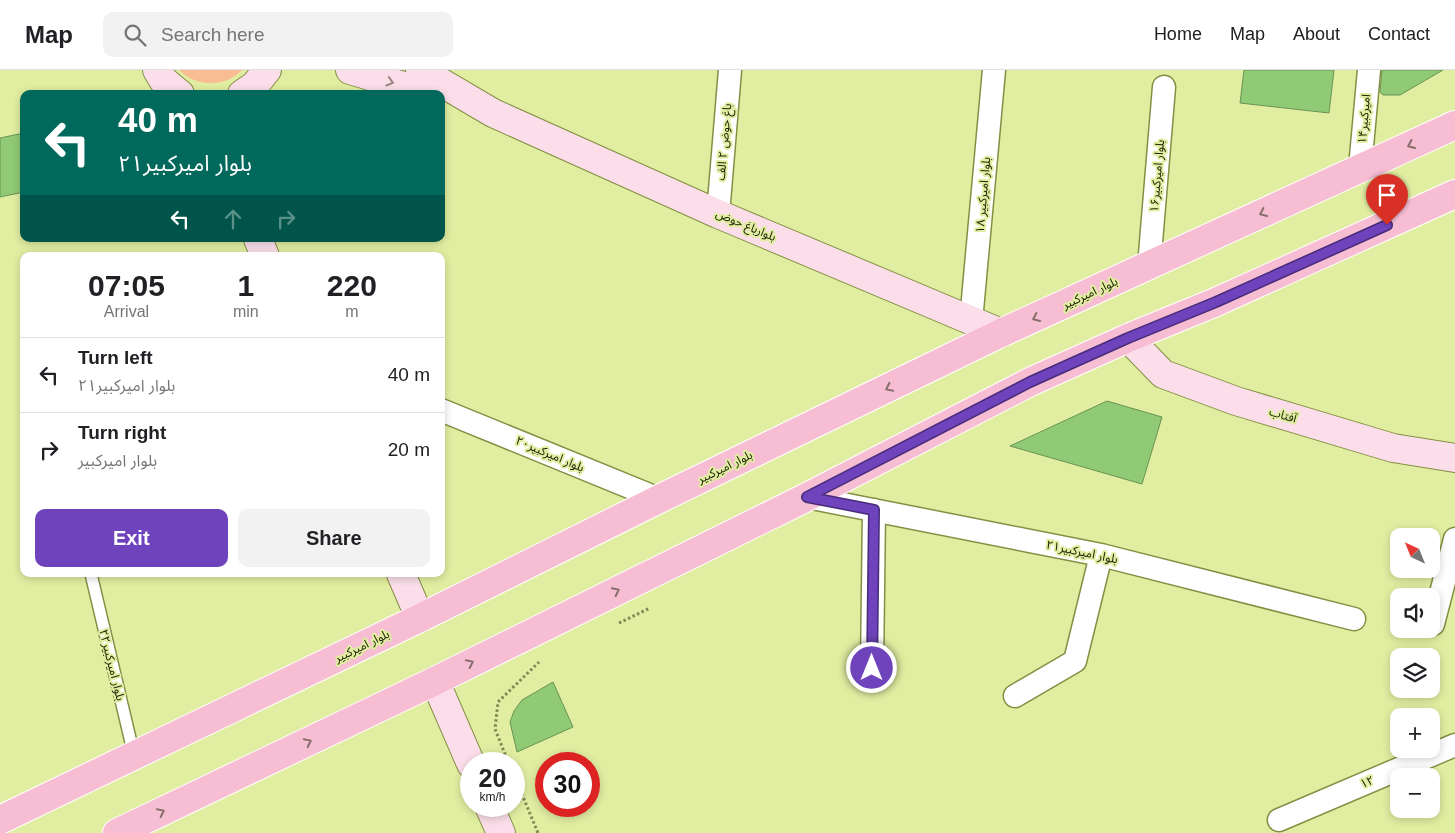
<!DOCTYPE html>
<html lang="en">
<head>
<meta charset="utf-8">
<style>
  :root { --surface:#fff; --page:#f2f2f2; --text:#202124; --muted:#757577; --line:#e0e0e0; --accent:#6f43bb }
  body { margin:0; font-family:Arial,"Noto Sans Arabic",sans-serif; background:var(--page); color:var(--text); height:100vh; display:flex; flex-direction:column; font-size:19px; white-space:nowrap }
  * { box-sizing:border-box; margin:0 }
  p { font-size:16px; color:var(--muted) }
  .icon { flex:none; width:28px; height:28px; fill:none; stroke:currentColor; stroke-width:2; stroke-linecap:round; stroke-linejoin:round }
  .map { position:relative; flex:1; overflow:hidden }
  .panel { position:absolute; left:20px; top:182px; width:425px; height:325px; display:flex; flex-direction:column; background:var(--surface); border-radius:10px; box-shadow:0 2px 8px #0003 }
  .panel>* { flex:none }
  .guide { position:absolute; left:20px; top:20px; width:425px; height:152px; border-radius:10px; box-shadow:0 2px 8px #0003; background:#00695c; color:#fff; overflow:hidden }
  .needle { width:32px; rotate:317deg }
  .buttons { position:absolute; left:1390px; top:458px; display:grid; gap:10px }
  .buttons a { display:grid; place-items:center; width:50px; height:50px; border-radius:10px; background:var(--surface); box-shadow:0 2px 8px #0003; font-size:25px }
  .speed { position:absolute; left:460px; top:682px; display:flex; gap:10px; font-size:25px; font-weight:700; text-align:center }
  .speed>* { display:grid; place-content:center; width:65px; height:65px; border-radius:50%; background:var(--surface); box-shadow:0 2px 8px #0003; line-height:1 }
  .speed small { font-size:12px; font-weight:400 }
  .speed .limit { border:8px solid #d22; background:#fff; color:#111 }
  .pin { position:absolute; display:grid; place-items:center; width:42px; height:42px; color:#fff; margin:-51px -21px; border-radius:50% 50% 50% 0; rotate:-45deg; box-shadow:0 0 5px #0007 }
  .pin .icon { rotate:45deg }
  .me { position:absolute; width:55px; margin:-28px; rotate:0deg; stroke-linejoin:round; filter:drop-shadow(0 0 4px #0008) }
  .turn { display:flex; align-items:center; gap:18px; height:105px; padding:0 15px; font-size:22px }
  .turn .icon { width:65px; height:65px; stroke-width:2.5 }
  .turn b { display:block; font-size:35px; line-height:42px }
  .lanes { display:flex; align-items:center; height:48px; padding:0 15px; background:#0003; justify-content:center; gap:25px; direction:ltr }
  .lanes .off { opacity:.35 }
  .eta { display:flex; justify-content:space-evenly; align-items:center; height:85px; text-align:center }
  .eta b { font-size:30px; font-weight:700; line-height:35px }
  .action { display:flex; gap:10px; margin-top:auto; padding:10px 15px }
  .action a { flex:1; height:58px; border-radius:10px; background:var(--accent); color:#fff; font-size:20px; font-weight:700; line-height:58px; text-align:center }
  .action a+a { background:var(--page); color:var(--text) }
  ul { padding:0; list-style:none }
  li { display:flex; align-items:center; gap:15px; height:75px; padding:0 15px; border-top:1px solid var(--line) }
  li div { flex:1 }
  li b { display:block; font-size:19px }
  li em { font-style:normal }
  header { display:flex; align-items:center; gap:30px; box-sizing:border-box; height:70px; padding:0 25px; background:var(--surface); border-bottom:1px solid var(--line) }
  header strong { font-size:24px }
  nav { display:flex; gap:28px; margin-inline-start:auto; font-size:18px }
  .search { width:350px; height:45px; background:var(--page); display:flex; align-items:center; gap:12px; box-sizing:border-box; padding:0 18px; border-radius:10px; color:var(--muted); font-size:19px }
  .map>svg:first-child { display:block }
</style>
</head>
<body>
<header>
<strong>Map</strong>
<div class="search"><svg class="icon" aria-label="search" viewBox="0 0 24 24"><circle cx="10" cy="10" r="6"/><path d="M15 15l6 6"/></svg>Search here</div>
<nav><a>Home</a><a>Map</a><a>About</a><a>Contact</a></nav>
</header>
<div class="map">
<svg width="1455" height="763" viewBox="0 0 1455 763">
  <rect width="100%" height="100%" fill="#e1eea1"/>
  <path fill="#f8bd93" d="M 179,0 L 242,0 C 226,18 195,17 179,0 Z"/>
  <path fill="#90ca75" stroke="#699355" d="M 1244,0 L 1334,0 L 1329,43 L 1240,33 Z
    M 1382,0 L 1443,0 L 1400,25 L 1383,25 L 1380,22 Z
    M 24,63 L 24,122 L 0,127 L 0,68 Z
    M 1107,331 L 1162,347 L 1142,414 L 1010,376 Z
    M 553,612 L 573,657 L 517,682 L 510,652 L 514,641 L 522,630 Z"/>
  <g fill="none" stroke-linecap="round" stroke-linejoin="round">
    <g stroke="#848f44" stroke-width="14">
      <path id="lane" d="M 91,504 L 134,685"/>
    </g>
    <g stroke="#848f44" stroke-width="25">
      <path id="street" d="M 1360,98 L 1369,0
        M 718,144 L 730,0
        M 1149,196 L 1164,17
        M 971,251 L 994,0
        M 441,340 L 659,429
        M 807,427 L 1101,485 L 1354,549
        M 1433,554 L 1455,469
        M 872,598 L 874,440
        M 1015,626 L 1075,591 L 1101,485
        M 1279,750 L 1455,675"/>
    </g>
    <g stroke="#848f44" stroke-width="30">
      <path id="secondary" d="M 157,0 L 163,10 L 180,24
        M 350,0 L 430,24
        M 420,0 L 493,43 L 718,144 L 1001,263
        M 242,24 L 255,15 L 267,0
        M 258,169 L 265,186
        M 1128,268 L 1163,304 L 1236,331 L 1393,378 L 1455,388
        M 401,504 L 420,548
        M 435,611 L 471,694
        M 489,736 L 501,763"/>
    </g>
    <g stroke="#fff" stroke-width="30">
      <path id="primary" d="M 0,750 L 420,548 L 659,429 L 1001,263 L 1455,55
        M 117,763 L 435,611 L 807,427 L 1030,312 L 1128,268 L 1216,232 L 1455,124"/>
    </g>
    <path stroke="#808853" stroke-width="3" stroke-dasharray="2.5 2.5" stroke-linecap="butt" d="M 619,553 L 650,538
      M 509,694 L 495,659 L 498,632 L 539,592
      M 514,705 L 538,763"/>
    <use href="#lane" stroke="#fff" stroke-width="11"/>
    <use href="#street" stroke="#fff" stroke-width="22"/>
    <use href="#secondary" stroke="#fbdee9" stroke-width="28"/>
    <use href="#primary" stroke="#f7bed3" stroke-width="28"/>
  </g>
  <defs><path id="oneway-chevron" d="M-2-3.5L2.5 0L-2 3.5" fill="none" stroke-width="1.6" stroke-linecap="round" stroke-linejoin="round" transform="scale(1.25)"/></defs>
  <use stroke="#968881" href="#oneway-chevron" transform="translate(390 12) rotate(17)"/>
  <g stroke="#886e6a">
    <use href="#oneway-chevron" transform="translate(1411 75) rotate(156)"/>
    <use href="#oneway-chevron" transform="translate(1263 143) rotate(155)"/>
    <use href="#oneway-chevron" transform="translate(1036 248) rotate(155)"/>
    <use href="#oneway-chevron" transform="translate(889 318) rotate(154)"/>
    <use href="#oneway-chevron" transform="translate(616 521) rotate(-26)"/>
    <use href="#oneway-chevron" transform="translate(470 593) rotate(-26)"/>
    <use href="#oneway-chevron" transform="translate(308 672) rotate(-26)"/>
    <use href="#oneway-chevron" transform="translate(161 742) rotate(-26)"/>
  </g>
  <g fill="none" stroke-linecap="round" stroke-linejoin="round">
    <g stroke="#482c7a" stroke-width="12">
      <path id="route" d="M 872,598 L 874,440 L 807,427 L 1030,312 L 1128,268 L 1216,232 L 1387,155"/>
    </g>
    <use href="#route" stroke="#6f43bb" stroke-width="9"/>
  </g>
  <g text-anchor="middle" stroke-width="4" stroke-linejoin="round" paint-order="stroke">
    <g font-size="12" fill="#1a1e01" stroke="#e1eea1">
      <text transform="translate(1364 49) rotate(-85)" y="4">امیرکبیر۱۴</text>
      <text transform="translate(724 72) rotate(-85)" y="4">باغ حوض ۲ الف</text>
      <text transform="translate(1157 106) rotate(-85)" y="4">بلوار امیرکبیر۱۶</text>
      <text transform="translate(983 125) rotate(-85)" y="4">۱۸ بلوار امیرکبیر</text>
      <text transform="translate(746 155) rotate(23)" y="4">بلوارباغ حوض</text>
      <text transform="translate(1090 223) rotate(-25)" y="4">بلوار امیرکبیر</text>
      <text transform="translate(1283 345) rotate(17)" y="4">آفتاب</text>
      <text transform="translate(550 384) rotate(23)" y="4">بلوار امیرکبیر۲۰</text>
      <text transform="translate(725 397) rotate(-26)" y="4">بلوار امیرکبیر</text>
      <text transform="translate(1082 482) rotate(12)" y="4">بلوار امیرکبیر۲۱</text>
      <text transform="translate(362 576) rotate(-26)" y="4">بلوار امیرکبیر</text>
      <text transform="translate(112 595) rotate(76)" y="4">بلوار امیرکبیر۲۲</text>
      <text transform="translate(1367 712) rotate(-23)" y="4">۱۲</text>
    </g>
  </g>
</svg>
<div class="buttons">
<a><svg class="needle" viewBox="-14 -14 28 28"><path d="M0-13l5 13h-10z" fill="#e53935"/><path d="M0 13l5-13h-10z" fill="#757577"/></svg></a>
<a><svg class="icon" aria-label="sound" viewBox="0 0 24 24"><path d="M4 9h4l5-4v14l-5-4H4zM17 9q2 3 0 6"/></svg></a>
<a><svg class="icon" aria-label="layers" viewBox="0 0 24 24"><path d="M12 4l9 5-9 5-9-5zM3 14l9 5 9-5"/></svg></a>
<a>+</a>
<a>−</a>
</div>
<div class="speed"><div>20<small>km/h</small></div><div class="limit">30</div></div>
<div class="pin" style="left:1387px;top:155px;background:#d93025"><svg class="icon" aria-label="arrive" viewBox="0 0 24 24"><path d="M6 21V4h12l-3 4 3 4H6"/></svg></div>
<svg class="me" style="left:872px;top:598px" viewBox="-20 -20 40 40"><circle r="17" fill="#6f43bb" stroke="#fff" stroke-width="3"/><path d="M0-11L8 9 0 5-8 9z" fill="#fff"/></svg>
<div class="guide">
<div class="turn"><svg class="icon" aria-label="left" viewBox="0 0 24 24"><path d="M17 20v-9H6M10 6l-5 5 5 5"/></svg><div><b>40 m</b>بلوار امیرکبیر۲۱</div></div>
<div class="lanes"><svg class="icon" aria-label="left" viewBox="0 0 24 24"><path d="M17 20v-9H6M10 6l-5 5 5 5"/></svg><svg class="icon off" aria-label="ahead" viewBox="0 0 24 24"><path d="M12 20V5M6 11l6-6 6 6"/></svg><svg class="icon off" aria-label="right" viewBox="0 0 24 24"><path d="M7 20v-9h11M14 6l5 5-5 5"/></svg></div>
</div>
<section class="panel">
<div class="eta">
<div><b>07:05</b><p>Arrival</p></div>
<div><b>1</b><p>min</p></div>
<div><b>220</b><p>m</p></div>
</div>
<ul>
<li><svg class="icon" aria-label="left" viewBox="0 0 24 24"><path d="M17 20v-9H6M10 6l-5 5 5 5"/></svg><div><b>Turn left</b><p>بلوار امیرکبیر۲۱</p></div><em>40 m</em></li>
<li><svg class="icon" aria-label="right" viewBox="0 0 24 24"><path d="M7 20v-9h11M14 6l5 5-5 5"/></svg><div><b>Turn right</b><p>بلوار امیرکبیر</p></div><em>20 m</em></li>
</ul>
<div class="action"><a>Exit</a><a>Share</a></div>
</section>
</div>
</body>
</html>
